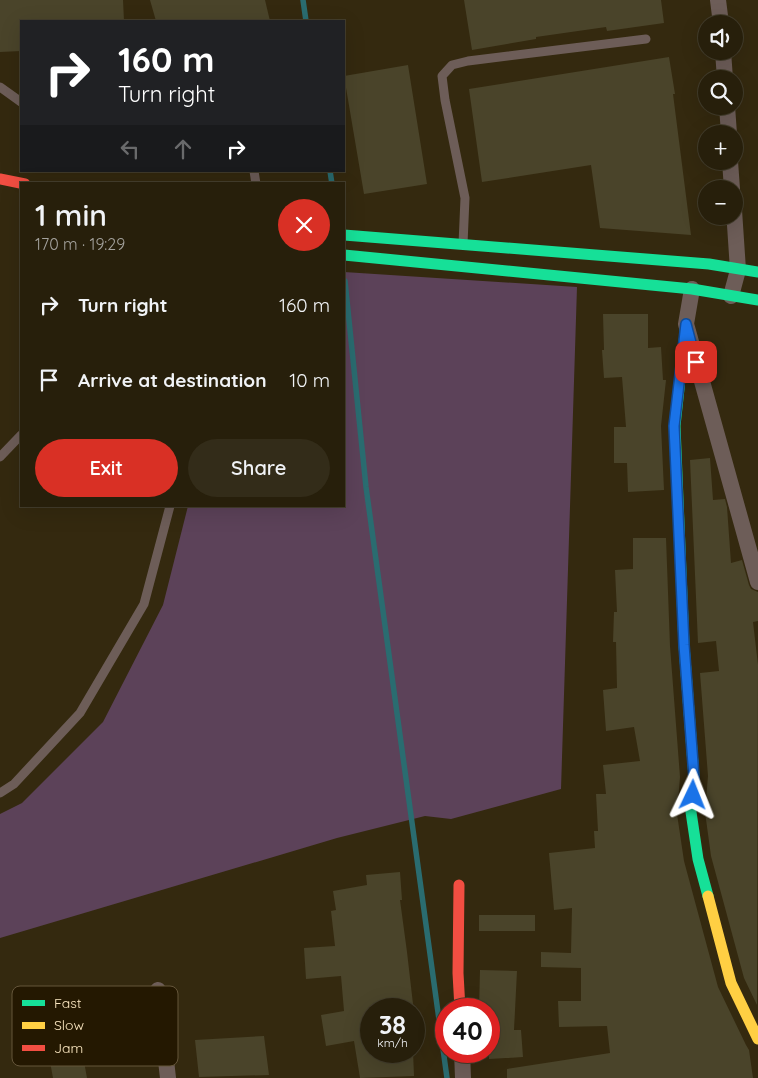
<!DOCTYPE html>
<html lang="en">
<head>
<meta charset="utf-8">
<style>
  :root { --surface:#271f0b; --page:#332c19; --text:#f1f3f6; --muted:#a4a29d; --line:#433d2c; --accent:#d93025 }
  body { margin:0; font-family:Quicksand,sans-serif; background:var(--page); color:var(--text); height:100vh; display:flex; flex-direction:column; font-size:19px; white-space:nowrap }
  * { box-sizing:border-box; margin:0 }
  p { font-size:16px; color:var(--muted) }
  .icon { flex:none; width:28px; height:28px; fill:none; stroke:currentColor; stroke-width:2; stroke-linecap:round; stroke-linejoin:round }
  .map { position:relative; flex:1; overflow:hidden }
  .side { position:absolute; left:20px; top:182px; width:325px; height:325px; display:flex; flex-direction:column; background:var(--surface); border-radius:0px; box-shadow:0 5px 20px #0002,0 0 0 1px var(--line) }
  .side>* { flex:none }
  .top-card { position:absolute; left:20px; top:20px; width:325px; height:152px; border-radius:0px; box-shadow:0 5px 20px #0002,0 0 0 1px var(--line); background:#202124; color:#fff; overflow:hidden }
  .tools { position:absolute; left:698px; top:15px; display:grid; gap:10px }
  .tools a { display:grid; place-items:center; width:45px; height:45px; border-radius:50%; background:var(--surface); box-shadow:0 5px 20px #0002,0 0 0 1px var(--line); font-size:25px }
  .speed { position:absolute; left:360px; top:998px; display:flex; gap:10px; font-size:25px; font-weight:700; text-align:center }
  .speed>* { display:grid; place-content:center; width:65px; height:65px; border-radius:50%; background:var(--surface); box-shadow:0 5px 20px #0002,0 0 0 1px var(--line); line-height:1 }
  .speed small { font-size:12px; font-weight:400 }
  .speed .limit { border:8px solid #d22; background:#fff; color:#111 }
  .pin { position:absolute; display:grid; place-items:center; width:42px; height:42px; color:#fff; margin:-21px; border-radius:10px; box-shadow:0 2px 8px #0006 }
  .me { position:absolute; width:55px; margin:-28px; rotate:2deg; stroke-linejoin:round; filter:drop-shadow(0 0 4px #0008) }
  .turn { display:flex; align-items:center; gap:18px; height:105px; padding:0 15px; font-size:22px }
  .turn .icon { width:65px; height:65px; stroke-width:2.5 }
  .turn b { display:block; font-size:35px; line-height:42px }
  .lanes { display:flex; align-items:center; height:48px; padding:0 15px; background:#0003; justify-content:center; gap:25px; direction:ltr }
  .lanes .off { opacity:.35 }
  .round { display:grid; place-items:center; flex:none; width:52px; height:52px; border-radius:26px; background:var(--page) }
  .overview { display:flex; align-items:center; justify-content:space-between; height:85px; padding:0 15px }
  h1 { font-size:30px; font-weight:600; line-height:38px }
  .action { display:flex; gap:10px; margin-top:auto; padding:10px 15px }
  .action a { flex:1; height:58px; border-radius:30px; background:var(--accent); color:#fff; font-size:20px; font-weight:600; line-height:58px; text-align:center }
  .action a+a { background:var(--page); color:var(--text) }
  ul { padding:0; list-style:none }
  li { display:flex; align-items:center; gap:15px; height:75px; padding:0 15px }
  li div { flex:1 }
  li b { display:block; font-size:19px }
  li em { font-style:normal }
  .map>svg:first-child { display:block }
</style>
</head>
<body>
<div class="map">
<svg width="758" height="1078" viewBox="0 0 758 1078">
  <rect width="100%" height="100%" fill="#34290f"/>
  <path fill="#5c4259" d="M 344,272 L 577,287 L 561,789 L 451,819 L 425,816 L 337,838 L 0,938 L 0,814 L 22,803 L 103,722 L 163,605 L 188,506 L 344,506 Z"/>
  <g fill="none" stroke-linecap="round" stroke-linejoin="round">
    <path stroke="#2a6c70" stroke-width="5.5" d="M 303,0 L 306,21
      M 330,171 L 332,184
      M 345,281 L 366,487 L 447,1078"/>
  </g>
  <path fill="#4a442a" d="M 0,0 L 123,0 L 124,21 L 21,21 L 21,51 L 0,52 Z
    M 150,0 L 265,0 L 270,21 L 156,21 Z
    M 464,0 L 661,0 L 664,23 L 607,31 L 606,27 L 536,37 L 536,39 L 472,50 Z
    M 669,57 L 675,94 L 673,94 L 691,235 L 600,228 L 591,165 L 482,182 L 469,89 Z
    M 408,65 L 427,184 L 364,194 L 344,76 Z
    M 603,314 L 648,314 L 648,348 L 661,347 L 663,380 L 666,380 L 661,426 L 664,490 L 628,492 L 627,463 L 614,463 L 614,427 L 626,427 L 622,377 L 604,378 L 602,350 L 604,350 Z
    M 710,458 L 713,500 L 725,499 L 727,507 L 731,563 L 742,560 L 749,585 L 751,589 L 758,592 L 758,621 L 753,622 L 758,665 L 757,1005 L 744,978 L 711,856 L 705,812 L 708,776 L 700,673 L 719,671 L 716,641 L 698,643 L 690,460 Z
    M 633,538 L 666,538 L 670,646 L 680,777 L 677,814 L 684,861 L 718,987 L 746,1045 L 749,1050 L 753,1078 L 507,1078 L 507,1069 L 610,1053 L 607,1026 L 559,1027 L 558,1001 L 581,1001 L 581,968 L 541,967 L 541,952 L 571,953 L 572,908 L 554,910 L 549,853 L 595,848 L 594,831 L 598,831 L 596,794 L 606,794 L 603,765 L 640,761 L 634,727 L 606,731 L 603,690 L 617,688 L 616,642 L 613,642 L 614,612 L 617,612 L 615,570 L 633,569 Z
    M 400,872 L 402,900 L 400,900 L 407,952 L 413,1004 L 371,1007 L 371,1051 L 413,1051 L 414,1076 L 360,1078 L 354,1041 L 326,1046 L 321,1015 L 344,1011 L 341,976 L 306,979 L 304,948 L 335,946 L 331,911 L 336,910 L 333,891 L 367,885 L 366,875 Z
    M 479,915 L 535,915 L 535,931 L 479,931 Z
    M 480,970 L 517,971 L 514,1030 L 521,1030 L 523,1057 L 489,1059 L 489,1009 L 479,1009 Z
    M 74,1006 L 87,1078 L 53,1078 L 41,1012 Z
    M 264,1036 L 269,1075 L 199,1077 L 195,1040 Z"/>
  <g fill="none" stroke-linecap="round" stroke-linejoin="round">
    <path stroke="#6d5d58" stroke-width="9" d="M 0,87 L 21,102
      M 254,171 L 256,184
      M 463,244 L 465,198 L 445,100 L 442,76 L 452,65 L 468,61 L 646,39
      M 0,457 L 21,435
      M 0,793 L 14,784 L 80,713 L 144,604 L 170,506"/>
    <path stroke="#6d5d58" stroke-width="16" d="M 718,0 L 721,24
      M 723,51 L 725,79
      M 727,106 L 729,134
      M 730,161 L 732,189
      M 692,289 L 686,324 L 758,582
      M 731,296 L 738,270 L 734,210
      M 158,990 L 168,1078
      M 462,1051 L 463,1078"/>
    <path stroke="#16e098" stroke-width="11" d="M 344,235 L 709,264 L 758,272
      M 344,255 L 692,289 L 758,300
      M 686,324 L 675,426 L 684,645 L 694,777 L 691,812 L 698,859 L 708,896"/>
    <path stroke="#ffcf43" stroke-width="11" d="M 708,896 L 731,983 L 758,1039"/>
    <path stroke="#f24e42" stroke-width="11" d="M 0,179 L 25,184
      M 459,885 L 458,973 L 460,1009"/>
  </g>
  <g fill="none" stroke-linecap="round" stroke-linejoin="round">
    <g stroke="#114b97" stroke-width="12">
      <path id="route" d="M 693,795 L 694,777 L 684,645 L 674,426 L 686,324 L 696,362"/>
    </g>
    <use href="#route" stroke="#1a73e8" stroke-width="9"/>
  </g>
  <rect x="12" y="986" width="166" height="80" rx="8" fill="#241801" stroke="#65563b" stroke-width="1"/>
  <rect x="22" y="1000" width="23" height="6" fill="#16e098"/>
  <rect x="22" y="1022" width="23" height="7" fill="#ffcf43"/>
  <rect x="22" y="1045" width="23" height="6" fill="#f24e42"/>
  <g font-size="14" fill="#fce8c2">
    <text x="54" y="1008">Fast</text>
    <text x="54" y="1030">Slow</text>
    <text x="54" y="1053">Jam</text>
  </g>
</svg>
<div class="tools">
<a><svg class="icon" aria-label="sound" viewBox="0 0 24 24"><path d="M4 9h4l5-4v14l-5-4H4zM17 9q2 3 0 6"/></svg></a>
<a><svg class="icon" aria-label="search" viewBox="0 0 24 24"><circle cx="10" cy="10" r="6"/><path d="M15 15l6 6"/></svg></a>
<a>+</a>
<a>−</a>
</div>
<div class="speed"><div>38<small>km/h</small></div><div class="limit">40</div></div>
<div class="pin" style="left:696px;top:362px;background:#d93025"><svg class="icon" aria-label="arrive" viewBox="0 0 24 24"><path d="M6 21V4h12l-3 4 3 4H6"/></svg></div>
<svg class="me" style="left:693px;top:795px" viewBox="-20 -20 40 40"><path d="M0-17L14 15 0 8-14 15z" fill="#1a73e8" stroke="#fff" stroke-width="4"/></svg>
<div class="top-card">
<div class="turn"><svg class="icon" aria-label="right" viewBox="0 0 24 24"><path d="M7 20v-9h11M14 6l5 5-5 5"/></svg><div><b>160 m</b>Turn right</div></div>
<div class="lanes"><svg class="icon off" aria-label="left" viewBox="0 0 24 24"><path d="M17 20v-9H6M10 6l-5 5 5 5"/></svg><svg class="icon off" aria-label="ahead" viewBox="0 0 24 24"><path d="M12 20V5M6 11l6-6 6 6"/></svg><svg class="icon" aria-label="right" viewBox="0 0 24 24"><path d="M7 20v-9h11M14 6l5 5-5 5"/></svg></div>
</div>
<section class="side">
<div class="overview"><div><h1>1 min</h1><p>170 m · 19:29</p></div><a class="round" style="background:#d93025;color:#fff"><svg class="icon" aria-label="close" viewBox="0 0 24 24"><path d="M6 6l12 12M18 6L6 18"/></svg></a></div>
<ul>
<li><svg class="icon" aria-label="right" viewBox="0 0 24 24"><path d="M7 20v-9h11M14 6l5 5-5 5"/></svg><div><b>Turn right</b></div><em>160 m</em></li>
<li><svg class="icon" aria-label="arrive" viewBox="0 0 24 24"><path d="M6 21V4h12l-3 4 3 4H6"/></svg><div><b>Arrive at destination</b></div><em>10 m</em></li>
</ul>
<div class="action"><a>Exit</a><a>Share</a></div>
</section>
</div>
</body>
</html>
